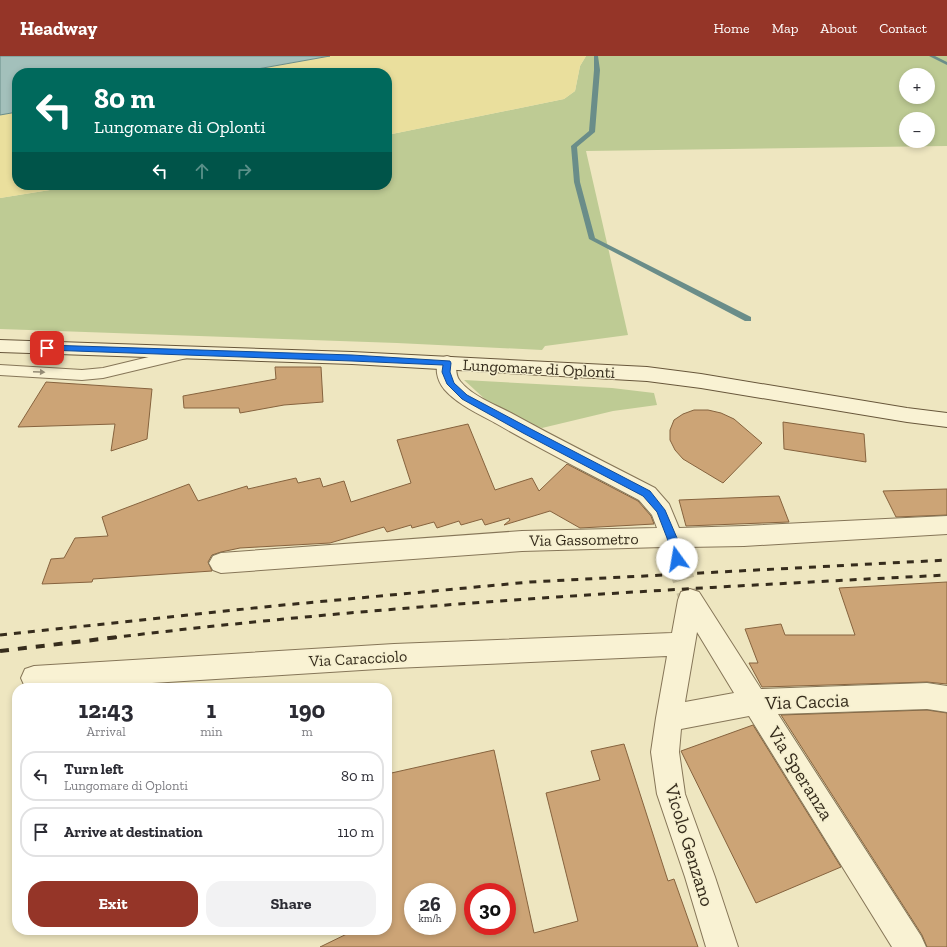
<!DOCTYPE html>
<html lang="en">
<head>
<meta charset="utf-8">
<style>
  :root { --surface:#fff; --page:#f2f2f3; --text:#2b2b33; --muted:#7c7c81; --line:#e1e1e2; --accent:#953528 }
  body { margin:0; font-family:"Zilla Slab",serif; background:var(--page); color:var(--text); height:100vh; display:flex; flex-direction:column; font-size:15px; white-space:nowrap }
  * { box-sizing:border-box; margin:0 }
  p { font-size:13px; color:var(--muted) }
  .icon { flex:none; width:22px; height:22px; fill:none; stroke:currentColor; stroke-width:2; stroke-linecap:round; stroke-linejoin:round }
  .map { position:relative; flex:1; overflow:hidden }
  .panel { position:absolute; left:12px; top:627px; width:380px; height:252px; display:flex; flex-direction:column; background:var(--surface); border-radius:16px; box-shadow:0 2px 6px #0003 }
  .panel>* { flex:none }
  .hud { position:absolute; left:12px; top:12px; width:380px; height:122px; border-radius:16px; box-shadow:0 2px 6px #0003; background:#00695c; color:#fff; overflow:hidden }
  .fabs { position:absolute; left:899px; top:12px; display:grid; gap:8px }
  .fabs a { display:grid; place-items:center; width:36px; height:36px; border-radius:50%; background:var(--surface); box-shadow:0 2px 6px #0003; font-size:20px }
  .speed { position:absolute; left:404px; top:827px; display:flex; gap:8px; font-size:20px; font-weight:700; text-align:center }
  .speed>* { display:grid; place-content:center; width:52px; height:52px; border-radius:50%; background:var(--surface); box-shadow:0 2px 6px #0003; line-height:1 }
  .speed small { font-size:10px; font-weight:400 }
  .speed .limit { border:6px solid #d22; background:#fff; color:#111 }
  .pin { position:absolute; display:grid; place-items:center; width:34px; height:34px; color:#fff; margin:-17px; border-radius:8px; box-shadow:0 2px 6px #0006 }
  .me { position:absolute; width:44px; margin:-22px; rotate:347deg; stroke-linejoin:round; filter:drop-shadow(0 0 3px #0008) }
  .turn { display:flex; align-items:center; gap:14px; height:84px; padding:0 16px; font-size:18px }
  .turn .icon { width:52px; height:52px; stroke-width:2.5 }
  .turn b { display:block; font-size:28px; line-height:34px }
  .lanes { display:flex; align-items:center; height:38px; padding:0 16px; background:#0003; justify-content:center; gap:20px; direction:ltr }
  .lanes .off { opacity:.35 }
  .eta { display:flex; justify-content:space-evenly; align-items:center; height:68px; text-align:center }
  .eta b { font-size:24px; font-weight:700; line-height:28px }
  .primary-button { display:flex; gap:8px; margin-top:auto; padding:8px 16px }
  .primary-button a { flex:1; height:46px; border-radius:16px; background:var(--accent); color:#fff; font-size:16px; font-weight:700; line-height:46px; text-align:center }
  .primary-button a+a { background:var(--page); color:var(--text) }
  ul { padding:0; list-style:none }
  li { display:flex; align-items:center; gap:12px; height:50px; margin:0 8px 6px; padding:0 8px; border:2px solid var(--line); border-radius:16px }
  li div { flex:1 }
  li b { display:block; font-size:15px }
  li em { font-style:normal }
  header { display:flex; align-items:center; gap:24px; box-sizing:border-box; height:56px; padding:0 20px; background:var(--accent); color:#fff }
  header strong { font-size:19px }
  nav { display:flex; gap:22px; margin-inline-start:auto; font-size:14px }
  .map>svg:first-child { display:block }
</style>
</head>
<body>
<header>
<strong>Headway</strong>
<nav><a>Home</a><a>Map</a><a>About</a><a>Contact</a></nav>
</header>
<div class="map">
<svg width="947" height="891" viewBox="0 0 947 891">
  <rect width="100%" height="100%" fill="#eee6c0"/>
  <path fill="#becb94" fill-rule="evenodd" d="M 586,0 L 947,0 L 947,90 L 586,95 L 628,279 L 545,290 L 542,294 L 397,287 L 0,273 L 0,142 L 81,129 L 387,129 L 387,79 L 564,43 L 575,35 L 580,10 ZM 906,19 L 928,19 L 928,41 L 906,41 ZM 906,63 L 928,63 L 928,85 L 906,85 Z
    M 464,324 L 612,332 L 654,337 L 657,349 L 613,355 L 542,372 L 499,356 Z"/>
  <path fill="#eadf9d" d="M 330,0 L 586,0 L 580,10 L 575,35 L 564,43 L 387,79 L 387,17 L 235,17 Z
    M 17,56 L 17,129 L 81,129 L 0,142 L 0,59 Z"/>
  <path fill="#a3c0bb" stroke="#6a8d89" d="M 0,0 L 330,0 L 235,17 L 17,17 L 17,56 L 0,59 Z"/>
  <g fill="none" stroke-linecap="round" stroke-linejoin="round">
    <path fill="#6a8d89" fill-rule="evenodd" d="M 594,0 L 598,0 L 600,14 L 595,76 L 577,91 L 580,126 L 595,182 L 751,261 L 751,265 L 745,265 L 589,183 L 574,126 L 571,90 L 589,75 L 594,14 Z
      M 929,0 L 935,0 L 947,6 L 947,9 Z"/>
  </g>
  <path fill="#cca476" stroke="#86633e" fill-rule="evenodd" d="M 275,311 L 321,311 L 323,346 L 284,349 L 240,357 L 239,352 L 184,352 L 183,340 L 276,323 Z
    M 46,326 L 152,333 L 147,383 L 111,395 L 115,368 L 18,371 Z
    M 694,354 L 708,354 L 721,357 L 734,363 L 762,387 L 723,427 L 683,403 L 675,394 L 670,384 L 670,374 L 674,364 L 683,358 Z
    M 783,366 L 864,378 L 866,406 L 784,393 Z
    M 468,368 L 495,434 L 532,422 L 539,435 L 567,408 L 638,445 L 651,460 L 654,468 L 580,472 L 550,455 L 504,469 L 510,464 L 509,462 L 485,469 L 482,463 L 461,469 L 459,465 L 437,472 L 434,466 L 412,472 L 411,469 L 387,476 L 384,471 L 330,487 L 240,492 L 221,496 L 212,499 L 208,506 L 212,515 L 93,523 L 92,526 L 42,528 L 51,503 L 64,502 L 75,482 L 108,480 L 102,461 L 189,428 L 198,445 L 247,430 L 248,433 L 296,422 L 298,427 L 320,422 L 323,431 L 344,425 L 351,446 L 411,427 L 397,384 Z
    M 947,433 L 947,459 L 896,461 L 883,435 Z
    M 779,440 L 789,466 L 686,470 L 679,444 Z
    M 947,526 L 947,628 L 927,626 L 762,631 L 749,607 L 758,607 L 745,573 L 781,568 L 785,579 L 855,579 L 839,532 Z
    M 927,654 L 947,657 L 947,891 L 927,891 L 922,879 L 781,659 Z
    M 753,669 L 841,811 L 756,847 L 681,695 Z
    M 624,688 L 668,825 L 674,823 L 698,891 L 320,891 L 355,874 L 387,874 L 387,718 L 494,694 L 534,877 L 578,865 L 546,737 L 600,724 L 591,695 ZM 413,836 L 447,836 L 447,870 L 413,870 ZM 473,836 L 507,836 L 507,870 L 473,870 Z"/>
  <g fill="none" stroke-linecap="round" stroke-linejoin="round">
    <path stroke="#c9c19f" stroke-width="22" stroke-dasharray="22 11" stroke-linecap="butt" d="M 677,503 L 690,544"/>
    <g stroke="#867658" stroke-width="2">
      <path id="lane" d="M 186,292 L 191,293 L 193,297 L 191,301 L 103,322 L 82,324 L 0,319 L 0,309 L 82,314 L 103,312 Z"/>
    </g>
    <g stroke="#867658" stroke-width="2">
      <path id="street" d="M 447,300 L 454,302 C 458,310 454,318 460,325 C 472,340 494,348 511,357 C 558,383 607,407 655,432 L 669,448 L 679,472 L 744,470 L 947,460 L 947,478 L 744,490 L 686,491 L 689,503 L 685,510 L 677,513 L 669,510 L 663,491 L 522,495 L 221,517 L 213,514 L 209,507 L 213,500 L 221,497 L 522,475 L 657,472 L 652,459 L 639,444 C 592,419 544,395 497,368 C 479,358 458,349 444,333 C 437,324 434,312 440,302 Z
        M 690,533 L 699,536 L 761,633 L 927,627 L 947,630 L 947,656 L 927,653 L 778,658 L 921,880 L 926,891 L 892,891 L 749,660 L 681,673 L 679,696 L 685,738 L 715,821 L 738,891 L 706,891 L 685,821 L 657,738 L 651,696 L 656,662 L 667,600 L 394,612 L 72,632 L 28,632 L 25,631 L 21,622 L 25,613 L 34,610 L 394,588 L 672,577 L 678,544 L 681,536 ZM 697,576 L 734,637 L 685,646 Z"/>
    </g>
    <g stroke="#68573b" stroke-width="2">
      <path id="secondary" d="M 0,284 L 352,296 L 647,311 L 701,318 L 907,352 L 947,357 L 947,371 L 907,366 L 701,332 L 647,325 L 352,308 L 0,296 Z"/>
    </g>
    <use href="#lane" fill="#f9f2d3" fill-rule="evenodd"/>
    <use href="#street" fill="#f9f2d3" fill-rule="evenodd"/>
    <use href="#secondary" fill="#f9f2d3" fill-rule="evenodd"/>
    <path stroke="#362c1c" stroke-width="3" stroke-dasharray="7 7" stroke-linecap="butt" d="M 0,579 L 273,550 L 530,526 L 947,504
      M 110,582 C 387,548 668,533 947,519"/>
    <path stroke="#362c1c" stroke-width="4" stroke-dasharray="9 9" stroke-linecap="butt" d="M 0,595 L 118,581"/>
  </g>
  <defs><path id="oneway-solid" d="M-6-.8H1V-3.2L6.5 0L1 3.2V.8H-6Z"/></defs>
  <use fill="#988f78" href="#oneway-solid" transform="translate(39 316) rotate(3)"/>
  <path fill="#1a73e8" stroke="#114b97" d="M 47,289 L 352,299 L 450,305 L 451,307 L 450,316 L 454,327 L 467,339 L 529,372 L 650,435 L 665,454 L 677,482 L 682,503 L 681,506 L 677,507 L 674,506 L 667,482 L 657,456 L 643,440 L 523,377 L 462,343 L 447,328 L 442,316 L 443,309 L 352,305 L 47,294 L 44,292 Z"/>
  <g text-anchor="middle" stroke-width="3" stroke-linejoin="round" paint-order="stroke">
    <g font-size="16" fill="#362c1c" stroke="#f5efcf">
      <text transform="translate(539 312) rotate(3)" y="6">Lungomare di Oplonti</text>
      <text transform="translate(584 483) rotate(-1)" y="6">Via Gassometro</text>
      <text transform="translate(358 602) rotate(-3)" y="6">Via Caracciolo</text>
    </g>
    <g font-size="19" fill="#362c1c" stroke="#f5efcf">
      <text transform="translate(807 645) rotate(-2)" y="7">Via Caccia</text>
      <text transform="translate(801 717) rotate(58)" y="7">Via Speranza</text>
      <text transform="translate(690 789) rotate(73)" y="7">Vicolo Genzano</text>
    </g>
  </g>
</svg>
<div class="fabs">
<a>+</a>
<a>−</a>
</div>
<div class="speed"><div>26<small>km/h</small></div><div class="limit">30</div></div>
<div class="pin" style="left:47px;top:292px;background:#d93025"><svg class="icon" aria-label="arrive" viewBox="0 0 24 24"><path d="M6 21V4h12l-3 4 3 4H6"/></svg></div>
<svg class="me" style="left:677px;top:503px" viewBox="-20 -20 40 40"><circle r="19" fill="#fff"/><path d="M0-13L10 11 0 6-10 11z" fill="#1a73e8"/></svg>
<div class="hud">
<div class="turn"><svg class="icon" aria-label="left" viewBox="0 0 24 24"><path d="M17 20v-9H6M10 6l-5 5 5 5"/></svg><div><b>80 m</b>Lungomare di Oplonti</div></div>
<div class="lanes"><svg class="icon" aria-label="left" viewBox="0 0 24 24"><path d="M17 20v-9H6M10 6l-5 5 5 5"/></svg><svg class="icon off" aria-label="ahead" viewBox="0 0 24 24"><path d="M12 20V5M6 11l6-6 6 6"/></svg><svg class="icon off" aria-label="right" viewBox="0 0 24 24"><path d="M7 20v-9h11M14 6l5 5-5 5"/></svg></div>
</div>
<section class="panel">
<div class="eta">
<div><b>12:43</b><p>Arrival</p></div>
<div><b>1</b><p>min</p></div>
<div><b>190</b><p>m</p></div>
</div>
<ul>
<li><svg class="icon" aria-label="left" viewBox="0 0 24 24"><path d="M17 20v-9H6M10 6l-5 5 5 5"/></svg><div><b>Turn left</b><p>Lungomare di Oplonti</p></div><em>80 m</em></li>
<li><svg class="icon" aria-label="arrive" viewBox="0 0 24 24"><path d="M6 21V4h12l-3 4 3 4H6"/></svg><div><b>Arrive at destination</b></div><em>110 m</em></li>
</ul>
<div class="primary-button"><a>Exit</a><a>Share</a></div>
</section>
</div>
</body>
</html>
